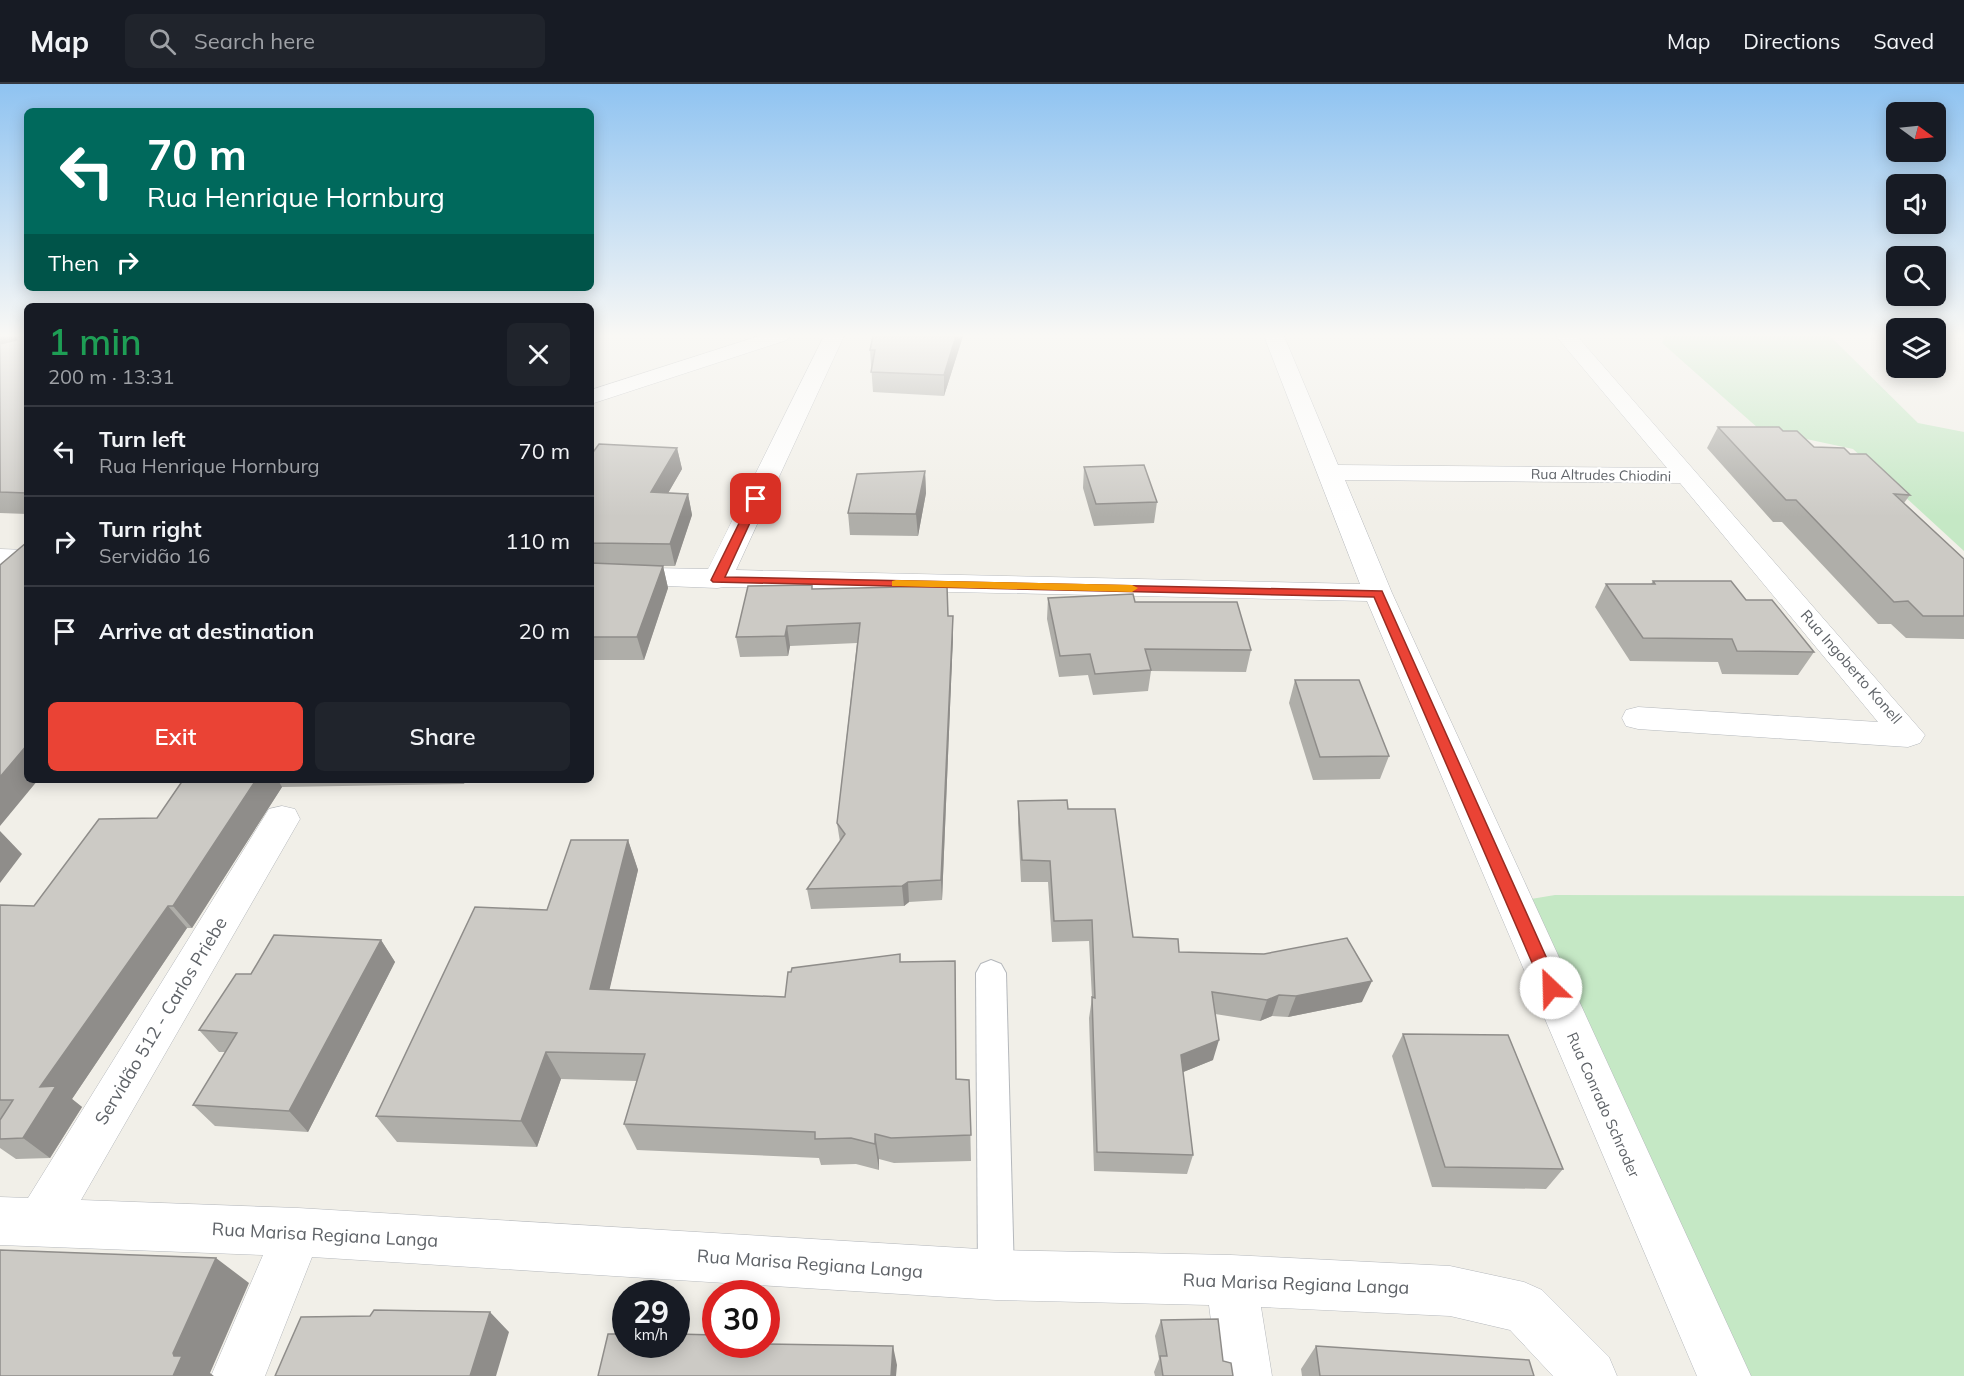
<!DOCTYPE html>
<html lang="en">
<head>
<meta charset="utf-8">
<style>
  :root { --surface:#171b24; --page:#20242c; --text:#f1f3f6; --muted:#9ea1a6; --line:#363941; --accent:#ea4335 }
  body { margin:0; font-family:Mulish,sans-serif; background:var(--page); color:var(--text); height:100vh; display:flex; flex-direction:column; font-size:22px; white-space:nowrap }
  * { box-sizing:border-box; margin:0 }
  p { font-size:20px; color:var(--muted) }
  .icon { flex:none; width:33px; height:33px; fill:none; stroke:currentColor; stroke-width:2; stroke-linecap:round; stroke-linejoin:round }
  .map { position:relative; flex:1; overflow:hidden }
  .drawer { position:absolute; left:24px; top:219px; width:570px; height:480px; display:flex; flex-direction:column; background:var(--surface); border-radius:9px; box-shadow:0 3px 15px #0003 }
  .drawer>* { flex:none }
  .top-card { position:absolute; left:24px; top:24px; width:570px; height:183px; border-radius:9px; box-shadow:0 3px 15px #0003; background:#00695c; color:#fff; overflow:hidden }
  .needle { width:39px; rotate:105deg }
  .tools { position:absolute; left:1886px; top:18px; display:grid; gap:12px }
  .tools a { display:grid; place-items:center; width:60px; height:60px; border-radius:9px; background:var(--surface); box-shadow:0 3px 15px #0003; font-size:30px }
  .speed { position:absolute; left:612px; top:1196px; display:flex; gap:12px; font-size:30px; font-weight:700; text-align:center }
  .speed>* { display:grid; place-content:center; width:78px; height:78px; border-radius:50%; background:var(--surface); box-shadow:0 3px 15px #0003; line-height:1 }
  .speed small { font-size:15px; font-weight:400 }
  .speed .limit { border:9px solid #d22; background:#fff; color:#111 }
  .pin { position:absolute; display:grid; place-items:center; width:51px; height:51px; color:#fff; margin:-26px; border-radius:12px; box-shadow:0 3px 9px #0006 }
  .me { position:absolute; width:66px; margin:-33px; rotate:336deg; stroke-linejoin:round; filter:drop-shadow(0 0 4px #0008) }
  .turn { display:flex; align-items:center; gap:21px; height:126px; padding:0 24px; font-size:27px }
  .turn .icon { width:78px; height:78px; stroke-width:2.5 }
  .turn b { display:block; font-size:42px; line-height:51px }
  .then { display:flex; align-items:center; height:57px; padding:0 24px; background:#0003; gap:12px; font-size:22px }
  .round { display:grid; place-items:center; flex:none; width:63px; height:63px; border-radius:9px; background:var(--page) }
  .head { display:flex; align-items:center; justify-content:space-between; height:102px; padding:0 24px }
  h1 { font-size:36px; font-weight:600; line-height:45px; color:#1e9e55 }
  .button { display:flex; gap:12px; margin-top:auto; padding:12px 24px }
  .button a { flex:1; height:69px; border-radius:9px; background:var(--accent); color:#fff; font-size:24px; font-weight:600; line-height:69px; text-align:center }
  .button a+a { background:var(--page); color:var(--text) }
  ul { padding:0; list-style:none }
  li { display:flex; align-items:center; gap:18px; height:90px; padding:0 24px; border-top:2px solid var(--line) }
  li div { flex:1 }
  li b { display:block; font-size:22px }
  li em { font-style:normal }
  header { display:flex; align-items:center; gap:36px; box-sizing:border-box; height:84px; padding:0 30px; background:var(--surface); border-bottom:2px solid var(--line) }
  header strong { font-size:28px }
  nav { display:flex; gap:33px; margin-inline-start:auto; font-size:21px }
  .search { width:420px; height:54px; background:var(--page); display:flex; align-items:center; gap:15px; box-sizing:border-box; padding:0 21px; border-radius:9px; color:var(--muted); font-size:22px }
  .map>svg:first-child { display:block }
</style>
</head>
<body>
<header>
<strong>Map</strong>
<div class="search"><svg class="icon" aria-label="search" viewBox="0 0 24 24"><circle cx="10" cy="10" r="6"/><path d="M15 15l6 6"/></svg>Search here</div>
<nav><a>Map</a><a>Directions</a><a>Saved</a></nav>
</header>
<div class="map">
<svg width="1964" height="1292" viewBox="0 0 1964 1292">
  <rect width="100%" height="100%" fill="#f1efe8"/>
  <path fill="#c5e8c5" d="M 1664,252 L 1830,252 L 1918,339 L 1964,348 L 1964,467 L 1853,365 L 1759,345 L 1662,259 Z
    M 1555,811 L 1964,812 L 1964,1292 L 1741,1292 L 1525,816 Z"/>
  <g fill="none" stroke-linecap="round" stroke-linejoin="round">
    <g stroke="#b5b8bc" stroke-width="2">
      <path id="lane" d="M 991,876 L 1001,880 L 1006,889 L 1014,1191 L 1009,1204 L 996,1209 L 983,1204 L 978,1191 L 976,889 L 981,880 Z"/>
    </g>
    <g stroke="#b5b8bc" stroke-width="1">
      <path id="street" d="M 759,252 L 790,252 L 787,256 L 591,320 L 591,306 Z
        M 824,252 L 844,252 L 736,486 L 1360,500 L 1264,252 L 1284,252 L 1338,381 L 1667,384 L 1556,252 L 1577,252 L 1925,651 L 1920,659 L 1908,663 L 1638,645 L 1626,642 L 1622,634 L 1626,626 L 1638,623 L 1878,638 L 1680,399 L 1345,396 L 1392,509 L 1751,1292 L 1697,1292 L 1367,517 L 725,503 L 717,504 L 591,499 L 591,483 L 708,485 Z
        M 0,465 L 27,466 L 27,482 L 0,481 Z
        M 282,722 L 295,725 L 300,735 L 81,1116 L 298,1124 L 996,1166 L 1231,1171 L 1450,1182 L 1524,1198 L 1542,1206 L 1609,1273 L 1617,1292 L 1553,1292 L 1510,1246 L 1450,1232 L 1261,1223 L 1272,1292 L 1218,1292 L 1209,1221 L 996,1216 L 312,1173 L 265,1292 L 211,1292 L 263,1171 L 0,1161 L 0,1113 L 28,1114 L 269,725 Z"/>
    </g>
    <use href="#lane" fill="#fff" fill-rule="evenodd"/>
    <use href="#street" fill="#fff" fill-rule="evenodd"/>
  </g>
  <path fill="#afaea9" d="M 0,252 L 27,252 L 27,430 L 0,429 Z
    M 873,252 L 963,252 L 944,312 L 873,308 L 870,266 Z
    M 1718,343 L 1783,347 L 1814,363 L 1850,370 L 1910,411 L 1904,419 L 1964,475 L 1964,555 L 1906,554 L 1891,540 L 1878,540 L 1782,438 L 1773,438 L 1707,364 Z
    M 677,364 L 682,385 L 668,409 L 688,410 L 692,431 L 675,482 L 663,482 L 668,504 L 644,576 L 591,576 L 591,371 Z
    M 1084,383 L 1157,418 L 1154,439 L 1094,442 L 1083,404 Z
    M 925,387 L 926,409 L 918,452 L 850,451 L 848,429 Z
    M 1653,497 L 1746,516 L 1814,568 L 1798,591 L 1722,590 L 1718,578 L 1630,577 L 1595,523 L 1606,500 L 1651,500 Z
    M 812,501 L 812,505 L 948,532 L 953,532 L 953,552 L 942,816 L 909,818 L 904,822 L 811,825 L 807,805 L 840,758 L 837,739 L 857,559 L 790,562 L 788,572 L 740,573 L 736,553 Z
    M 1048,514 L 1135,518 L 1251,566 L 1246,588 L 1151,587 L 1148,607 L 1093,611 L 1088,591 L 1059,593 L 1047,535 Z
    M 1295,596 L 1389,672 L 1380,695 L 1313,696 L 1289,619 Z
    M 183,696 L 466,696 L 464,700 L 282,703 L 192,844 L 187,844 L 72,1015 L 82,1023 L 50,1074 L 16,1075 L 0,1064 L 0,821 L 34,822 L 157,734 Z
    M 1018,717 L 1068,725 L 1133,853 L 1179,868 L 1362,918 L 1288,933 L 1272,932 L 1260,937 L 1215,930 L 1213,976 L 1183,988 L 1193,1071 L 1187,1090 L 1094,1087 L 1089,934 L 1092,914 L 1089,857 L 1052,858 L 1048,798 L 1021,798 L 1018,739 Z
    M 628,756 L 638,786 L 609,906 L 785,913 L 901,878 L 956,905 L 956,995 L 969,996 L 971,1077 L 894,1079 L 879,1075 L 879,1086 L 856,1080 L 821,1081 L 819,1074 L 637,1066 L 624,1040 L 637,997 L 561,995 L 537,1063 L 397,1058 L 376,1032 L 547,826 Z
    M 381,856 L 395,878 L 308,1048 L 215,1042 L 193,1021 L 226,968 L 219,968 L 199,946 L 251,890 Z
    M 1403,950 L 1563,1085 L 1546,1105 L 1432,1103 L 1392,972 Z
    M 1161,1236 L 1223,1277 L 1233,1292 L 1155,1292 L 1154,1288 L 1159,1275 L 1155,1252 Z
    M 1316,1262 L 1534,1292 L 1302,1292 L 1301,1285 Z"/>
  <path fill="#8f8d8a" d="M 0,252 L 22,252 L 27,260 L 0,267 Z
    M 956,252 L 963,252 L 944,312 L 944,291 Z
    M 677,364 L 682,385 L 656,430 L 651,408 Z
    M 925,387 L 926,409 L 918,452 L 916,430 Z
    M 688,410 L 692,431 L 675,482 L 670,460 Z
    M 663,482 L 668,504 L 644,576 L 637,553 Z
    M 953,532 L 953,552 L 942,816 L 941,796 Z
    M 787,542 L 790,562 L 788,572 L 785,552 Z
    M 27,661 L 27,696 L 38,696 L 0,742 L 0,693 Z
    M 256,696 L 278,696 L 282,703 L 192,844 L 173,822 Z
    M 0,747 L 22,770 L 0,799 Z
    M 628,756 L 638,786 L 603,933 L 590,905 Z
    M 908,798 L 909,818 L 904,822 L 902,802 Z
    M 168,822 L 187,844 L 72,1015 L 82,1023 L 50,1074 L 23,1054 L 40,1003 Z
    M 381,856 L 395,878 L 308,1048 L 289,1027 Z
    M 955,877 L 956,905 L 956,1022 L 956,995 Z
    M 1372,897 L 1362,918 L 1288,933 L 1296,912 Z
    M 1279,911 L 1272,932 L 1260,937 L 1267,916 Z
    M 1219,956 L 1213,976 L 1176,991 L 1181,971 Z
    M 546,968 L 561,995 L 537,1063 L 521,1037 Z
    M 875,1050 L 879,1075 L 879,1086 L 875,1060 Z
    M 216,1174 L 249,1199 L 210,1289 L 214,1292 L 173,1292 L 173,1269 Z
    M 490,1228 L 509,1248 L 496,1292 L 470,1292 Z
    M 893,1262 L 897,1281 L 896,1292 L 891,1292 Z"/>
  <path fill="#cccac5" stroke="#8f8d8a" stroke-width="1.5" d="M 16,252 L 27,252 L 27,409 L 0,408 L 0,260 L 17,256 Z
    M 873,252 L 956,252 L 944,291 L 871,288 L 875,266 L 870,266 Z
    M 1718,343 L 1779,343 L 1783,347 L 1797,347 L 1814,363 L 1844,364 L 1850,370 L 1866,370 L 1910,411 L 1894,410 L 1964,475 L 1964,532 L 1923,532 L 1908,517 L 1894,518 L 1796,416 L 1786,416 Z
    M 599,360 L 677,364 L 651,408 L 688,410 L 670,460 L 591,459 L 591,371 Z
    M 1144,381 L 1157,418 L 1096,420 L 1084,383 Z
    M 925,387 L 916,430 L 848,429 L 857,390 Z
    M 27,458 L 27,661 L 0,693 L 0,481 Z
    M 591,479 L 663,482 L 637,553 L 591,553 Z
    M 1653,497 L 1731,497 L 1746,516 L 1772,516 L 1814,568 L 1737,567 L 1732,555 L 1643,554 L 1606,500 L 1655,500 Z
    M 812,501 L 812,505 L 947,502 L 948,532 L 953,532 L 941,796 L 908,798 L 902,802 L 807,805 L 845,750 L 837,739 L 860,539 L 787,542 L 785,552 L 736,553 L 748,502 Z
    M 1133,510 L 1135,518 L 1237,518 L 1251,566 L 1145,565 L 1151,586 L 1095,590 L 1090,570 L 1060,572 L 1048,514 Z
    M 1295,596 L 1359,596 L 1389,672 L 1320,673 Z
    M 183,696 L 256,696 L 173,822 L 168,822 L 40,1003 L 56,1002 L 23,1054 L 0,1055 L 0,1036 L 13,1016 L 0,1016 L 0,821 L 34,822 L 99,735 L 157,734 Z
    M 1067,716 L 1068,725 L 1115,725 L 1133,853 L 1178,855 L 1179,868 L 1264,870 L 1347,854 L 1372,897 L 1296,912 L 1279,911 L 1267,916 L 1212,908 L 1219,956 L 1181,971 L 1193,1071 L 1097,1068 L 1092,913 L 1095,914 L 1092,836 L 1054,837 L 1050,777 L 1022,776 L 1018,717 Z
    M 571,756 L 628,756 L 590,905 L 785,913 L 788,888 L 791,888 L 792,884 L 900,870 L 900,878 L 955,877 L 956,995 L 969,996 L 971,1051 L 891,1054 L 875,1050 L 875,1060 L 851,1054 L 815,1055 L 815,1048 L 624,1040 L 645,970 L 546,968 L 521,1037 L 376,1032 L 475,823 L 547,826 Z
    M 274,851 L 381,856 L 289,1027 L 193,1021 L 237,949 L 199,946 L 236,890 L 251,890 Z
    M 1403,950 L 1508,951 L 1563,1085 L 1445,1083 Z
    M 0,1166 L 216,1174 L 173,1269 L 174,1272 L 182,1272 L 173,1292 L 0,1292 Z
    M 374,1226 L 490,1228 L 470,1292 L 275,1292 L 301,1233 L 370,1232 Z
    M 1218,1235 L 1223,1277 L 1231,1279 L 1233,1292 L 1163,1292 L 1160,1272 L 1167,1272 L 1161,1236 Z
    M 608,1250 L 626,1250 L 626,1260 L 676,1260 L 676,1250 L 716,1251 L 716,1260 L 766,1260 L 893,1262 L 891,1292 L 598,1292 Z
    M 1316,1262 L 1529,1276 L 1534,1292 L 1320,1292 Z"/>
  <linearGradient id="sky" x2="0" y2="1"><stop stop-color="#8fc3f1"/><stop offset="0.58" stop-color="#f9f8f5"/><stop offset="1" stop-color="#f9f8f5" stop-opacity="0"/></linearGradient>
  <rect width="1964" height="433" fill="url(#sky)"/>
  <path fill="#ea4335" stroke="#982c22" stroke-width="1.5" d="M 756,411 L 761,415 L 725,493 L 1382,507 L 1560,904 L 1557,909 L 1551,911 L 1545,909 L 1543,904 L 1374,513 L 713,498 L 711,496 L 751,415 Z"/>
  <path fill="#f59e0b" d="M 896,496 L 1132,501 L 1138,504 L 1132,508 L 892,502 L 892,497 Z"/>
  <g text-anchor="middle" stroke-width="4.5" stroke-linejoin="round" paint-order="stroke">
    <g font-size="14" fill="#5f6368" stroke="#fff">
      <text transform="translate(1601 391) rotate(1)" y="5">Rua Altrudes Chiodini</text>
    </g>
    <g font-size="15" fill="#5f6368" stroke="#fff">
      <text transform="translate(1851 583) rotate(49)" y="5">Rua Ingoberto Konell</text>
      <text transform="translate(1603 1021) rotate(66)" y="5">Rua Conrado Schroder</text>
    </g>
    <g font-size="18" fill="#5f6368" stroke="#fff">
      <text transform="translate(161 937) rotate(-59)" y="6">Servidão 512 - Carlos Priebe</text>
      <text transform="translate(325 1151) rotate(3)" y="6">Rua Marisa Regiana Langa</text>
      <text transform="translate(810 1180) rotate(4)" y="6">Rua Marisa Regiana Langa</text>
      <text transform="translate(1296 1200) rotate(2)" y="6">Rua Marisa Regiana Langa</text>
    </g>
  </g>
</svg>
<div class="tools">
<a><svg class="needle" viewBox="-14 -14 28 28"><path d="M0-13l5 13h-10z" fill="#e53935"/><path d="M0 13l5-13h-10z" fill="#9ea1a6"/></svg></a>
<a><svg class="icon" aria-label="sound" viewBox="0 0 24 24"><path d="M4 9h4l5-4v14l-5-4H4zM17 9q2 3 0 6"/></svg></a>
<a><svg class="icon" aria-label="search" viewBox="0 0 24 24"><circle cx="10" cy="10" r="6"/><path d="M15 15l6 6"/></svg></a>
<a><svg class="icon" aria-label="layers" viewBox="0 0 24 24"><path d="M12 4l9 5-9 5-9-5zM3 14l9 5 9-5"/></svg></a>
</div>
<div class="speed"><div>29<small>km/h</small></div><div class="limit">30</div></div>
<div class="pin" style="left:756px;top:415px;background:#d93025"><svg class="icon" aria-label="arrive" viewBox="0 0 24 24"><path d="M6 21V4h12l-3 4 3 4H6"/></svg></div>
<svg class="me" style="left:1551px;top:904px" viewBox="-20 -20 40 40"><circle r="19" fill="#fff"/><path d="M0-13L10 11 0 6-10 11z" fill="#ea4335"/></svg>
<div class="top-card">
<div class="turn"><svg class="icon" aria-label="left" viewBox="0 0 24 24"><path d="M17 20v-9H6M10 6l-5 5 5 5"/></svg><div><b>70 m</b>Rua Henrique Hornburg</div></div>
<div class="then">Then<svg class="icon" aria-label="right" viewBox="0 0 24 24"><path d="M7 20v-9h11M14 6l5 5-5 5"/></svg></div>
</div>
<section class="drawer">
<div class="head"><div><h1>1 min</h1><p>200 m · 13:31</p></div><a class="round"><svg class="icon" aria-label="close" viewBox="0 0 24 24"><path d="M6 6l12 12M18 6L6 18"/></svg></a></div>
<ul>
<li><svg class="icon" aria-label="left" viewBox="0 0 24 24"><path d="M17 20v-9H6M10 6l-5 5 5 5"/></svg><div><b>Turn left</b><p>Rua Henrique Hornburg</p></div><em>70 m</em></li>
<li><svg class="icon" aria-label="right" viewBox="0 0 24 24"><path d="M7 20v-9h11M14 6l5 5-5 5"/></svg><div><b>Turn right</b><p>Servidão 16</p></div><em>110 m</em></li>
<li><svg class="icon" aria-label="arrive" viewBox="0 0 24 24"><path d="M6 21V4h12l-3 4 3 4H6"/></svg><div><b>Arrive at destination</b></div><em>20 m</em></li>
</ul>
<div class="button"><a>Exit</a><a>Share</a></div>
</section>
</div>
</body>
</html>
